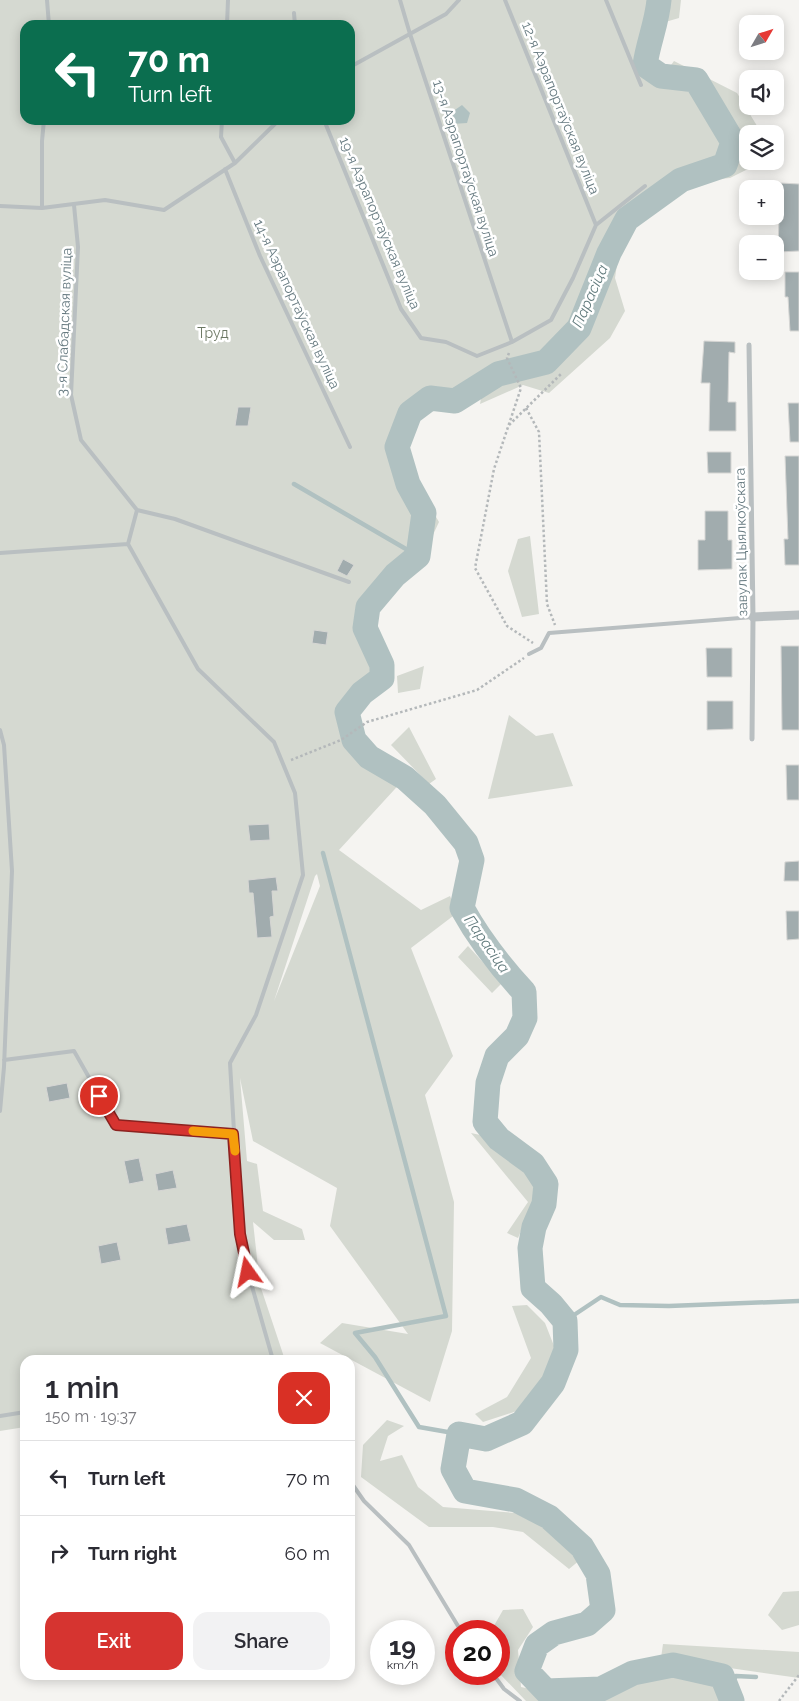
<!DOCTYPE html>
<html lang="en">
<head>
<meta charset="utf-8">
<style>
  :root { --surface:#fff; --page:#f2f2f3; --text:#2b2b33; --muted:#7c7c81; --line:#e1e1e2; --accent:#d63430 }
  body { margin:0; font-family:Raleway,sans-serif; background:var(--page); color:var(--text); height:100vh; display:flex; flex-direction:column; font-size:19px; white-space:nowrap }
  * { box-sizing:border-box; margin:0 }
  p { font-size:16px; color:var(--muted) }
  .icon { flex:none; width:28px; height:28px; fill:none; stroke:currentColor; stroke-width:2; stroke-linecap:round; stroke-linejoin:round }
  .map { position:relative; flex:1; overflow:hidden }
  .panel { position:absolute; left:20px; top:1355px; width:335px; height:325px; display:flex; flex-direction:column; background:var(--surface); border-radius:15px; box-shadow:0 2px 12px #0003 }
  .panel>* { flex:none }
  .hud { position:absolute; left:20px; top:20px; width:335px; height:105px; border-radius:15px; box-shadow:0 2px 12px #0003; background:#0b6e4f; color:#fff; overflow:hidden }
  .needle { width:32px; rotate:51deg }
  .buttons { position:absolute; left:739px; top:15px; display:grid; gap:10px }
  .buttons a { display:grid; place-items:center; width:45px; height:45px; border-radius:10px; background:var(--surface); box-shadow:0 2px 12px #0003; font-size:25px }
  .speed { position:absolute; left:370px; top:1620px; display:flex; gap:10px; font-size:25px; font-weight:700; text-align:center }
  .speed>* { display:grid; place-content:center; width:65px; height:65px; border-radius:50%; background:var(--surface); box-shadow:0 2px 12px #0003; line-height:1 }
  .speed small { font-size:12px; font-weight:400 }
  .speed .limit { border:8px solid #d22; background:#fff; color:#111 }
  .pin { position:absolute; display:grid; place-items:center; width:42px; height:42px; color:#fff; margin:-21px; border:2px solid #fff; border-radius:50%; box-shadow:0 1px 5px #0007 }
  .me { position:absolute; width:55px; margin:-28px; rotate:348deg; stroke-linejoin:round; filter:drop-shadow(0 0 4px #0008) }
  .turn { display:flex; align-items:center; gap:18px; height:105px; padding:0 25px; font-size:22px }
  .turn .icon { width:65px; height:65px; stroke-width:2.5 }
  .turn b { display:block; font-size:35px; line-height:42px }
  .round { display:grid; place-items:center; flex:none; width:52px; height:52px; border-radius:15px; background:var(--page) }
  .summary { display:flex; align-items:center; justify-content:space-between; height:85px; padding:0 25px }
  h1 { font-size:30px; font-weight:600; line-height:38px }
  .primary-button { display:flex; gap:10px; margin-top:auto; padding:10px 25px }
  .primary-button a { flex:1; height:58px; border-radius:15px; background:var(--accent); color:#fff; font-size:20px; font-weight:600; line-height:58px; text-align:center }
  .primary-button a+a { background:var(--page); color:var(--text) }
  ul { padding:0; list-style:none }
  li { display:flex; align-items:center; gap:15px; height:75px; padding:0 25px; border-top:1px solid var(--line) }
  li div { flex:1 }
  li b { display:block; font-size:19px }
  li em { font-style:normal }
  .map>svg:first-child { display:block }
</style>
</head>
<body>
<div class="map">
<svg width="799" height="1701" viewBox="0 0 799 1701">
  <rect width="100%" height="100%" fill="#f5f4f1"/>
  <path fill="#d5d9d1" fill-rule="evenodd" d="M 0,0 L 681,0 L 679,18 L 655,25 L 649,44 L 656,62 L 646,61 L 645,65 L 663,76 L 674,61 L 737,93 L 762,134 L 748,134 L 748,161 L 764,161 L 730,178 L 696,181 L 671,187 L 627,219 L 622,230 L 615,278 L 625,311 L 610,338 L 549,393 L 523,385 L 480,404 L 484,383 L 455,401 L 430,398 L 413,411 L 408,418 L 400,440 L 412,476 L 439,522 L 415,573 L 382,591 L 368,608 L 365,628 L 382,665 L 382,678 L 362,693 L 347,712 L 354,740 L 369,757 L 405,778 L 339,850 L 421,910 L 450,896 L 457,913 L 411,948 L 453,1056 L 425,1095 L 454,1202 L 452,1331 L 430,1402 L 320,1343 L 342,1323 L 408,1334 L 330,1226 L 337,1188 L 253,1141 L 240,1078 L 247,1161 L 257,1164 L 263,1211 L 302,1229 L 305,1240 L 274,1240 L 253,1222 L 260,1285 L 285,1360 L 25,1360 L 25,1427 L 0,1431 ZM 25,25 L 350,25 L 350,120 L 25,120 ZM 317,874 L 320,886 L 274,1001 L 315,876 Z
    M 530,536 L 539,614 L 522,617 L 508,571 L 518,539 Z
    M 424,666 L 420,689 L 398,693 L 397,676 Z
    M 509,715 L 536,736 L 553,733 L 573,786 L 488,799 Z
    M 409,727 L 436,779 L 429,784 L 391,745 Z
    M 468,946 L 502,983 L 492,993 L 458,957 Z
    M 471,1133 L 485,1136 L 540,1187 L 518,1238 L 507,1233 L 528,1202 Z
    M 527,1305 L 545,1323 L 556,1351 L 536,1395 L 520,1410 L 483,1422 L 475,1414 L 507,1397 L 531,1358 L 512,1306 Z
    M 387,1420 L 404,1426 L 388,1436 L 380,1461 L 402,1455 L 418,1487 L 443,1507 L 515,1513 L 546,1525 L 580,1560 L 569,1569 L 523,1532 L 493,1527 L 429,1527 L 361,1477 L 363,1445 Z
    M 799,1591 L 799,1625 L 782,1630 L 768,1615 L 783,1592 Z
    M 523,1609 L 533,1627 L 518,1650 L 521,1687 L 578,1700 L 610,1696 L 644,1681 L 673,1673 L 722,1683 L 721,1701 L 526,1701 L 499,1673 L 499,1631 L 491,1631 L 503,1610 Z
    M 663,1644 L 799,1652 L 799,1678 L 661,1658 Z"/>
  <path fill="#b0c1c1" d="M 462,105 L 470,113 L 467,123 L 452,124 L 449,114 Z"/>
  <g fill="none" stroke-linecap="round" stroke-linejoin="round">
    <path stroke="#b0c1c1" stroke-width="4.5" d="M 294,484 L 418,556
      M 323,853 L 446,1316 L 355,1333 L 375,1357 L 419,1427 L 459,1434
      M 565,1321 L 601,1297 L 620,1305 L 669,1306 L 799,1301
      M 728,1690 L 736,1676 L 756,1677"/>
    <path stroke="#b0c1c1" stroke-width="25" d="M 659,0 C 657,23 648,43 645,65 L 661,76 L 696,80 L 733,142 L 725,165 L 681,180 L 627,219 L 609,253 L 579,328 L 546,362 L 498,374 L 455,401 L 430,398 L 410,413 L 397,447 L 408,484 L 424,513 L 418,556 L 395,575 L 368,607 L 365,628 L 382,665 L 382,678 L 362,693 L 347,712 L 354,740 L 369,757 L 405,778 L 435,805 L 466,843 L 472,860 L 462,908 C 479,939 500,966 524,992 L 525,1018 L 517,1036 L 497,1056 L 488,1083 L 485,1122 L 499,1139 L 533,1164 L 546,1184 L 544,1204 L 534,1227 L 530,1248 L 533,1288 L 551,1304 L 565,1321 L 566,1350 L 553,1383 L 522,1423 L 486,1439 L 459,1434 L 453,1469 L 465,1491 L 516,1500 L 549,1517 L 582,1547 L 598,1574 L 603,1610 L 587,1624 L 554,1633 L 537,1645 L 527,1671 L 546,1691 L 601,1689 L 633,1673 L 673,1665 L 722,1676 L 732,1701"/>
  </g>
  <path fill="#a1acae" stroke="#d6d6d4" d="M 780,183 L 799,184 L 799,251 L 778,252 Z
    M 785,272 L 799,272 L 799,331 L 790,331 L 788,297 L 785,297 Z
    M 704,341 L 735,342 L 735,353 L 729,352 L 728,402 L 736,402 L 736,431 L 709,431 L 710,383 L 701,383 Z
    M 788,403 L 799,403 L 799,442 L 790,442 Z
    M 238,407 L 251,407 L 248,426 L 235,426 Z
    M 707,452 L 731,452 L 731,473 L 708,473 Z
    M 785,456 L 799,456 L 799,565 L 785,565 L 784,539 L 788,539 Z
    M 705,511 L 728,511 L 728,540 L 732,540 L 732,569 L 698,570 L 698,540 L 705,540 Z
    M 343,559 L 354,565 L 347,576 L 337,571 Z
    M 314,630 L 328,632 L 326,645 L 312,643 Z
    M 781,646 L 799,646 L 799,730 L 782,730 Z
    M 706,648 L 732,648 L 732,677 L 707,677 Z
    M 707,701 L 733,701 L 733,729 L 707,730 Z
    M 786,765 L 799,765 L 799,800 L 787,800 Z
    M 269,824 L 270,840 L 250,841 L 248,825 Z
    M 799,861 L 799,881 L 784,881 L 785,862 Z
    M 276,877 L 278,891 L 272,891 L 274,916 L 270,917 L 272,937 L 257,938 L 253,893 L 249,893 L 248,880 Z
    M 786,911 L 799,911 L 799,939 L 787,940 Z
    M 67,1083 L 70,1098 L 49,1102 L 46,1087 Z
    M 139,1158 L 144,1181 L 129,1184 L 124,1161 Z
    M 173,1170 L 177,1188 L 158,1191 L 155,1174 Z
    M 187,1224 L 191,1241 L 168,1245 L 165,1228 Z
    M 117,1242 L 121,1260 L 101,1264 L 98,1246 Z"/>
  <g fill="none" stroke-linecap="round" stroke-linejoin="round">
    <path stroke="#b4b8ba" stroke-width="2.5" stroke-dasharray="2.5 2.5" stroke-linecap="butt" d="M 509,353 L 507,358 L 521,388 L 494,469 L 475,568 L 507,626 L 533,643
      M 526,408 L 539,432 L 547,604 L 555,625
      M 509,425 L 561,374
      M 291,760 L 341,740 L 367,722 L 477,690 L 524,658
      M 779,1701 L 799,1675"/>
    <path stroke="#b9bfc1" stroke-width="4" d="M 47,0 L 49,25
      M 400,0 L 410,34 L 512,342
      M 505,0 L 596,225
      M 606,0 L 641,85
      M 294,13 L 295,25
      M 227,25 L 228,0
      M 350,67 L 446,14 L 459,0
      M 222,120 L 221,137 L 235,163
      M 324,120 L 401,309 L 421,338 L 446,342 L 477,356 L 512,342 L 551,320 L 573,278 L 596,225 L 645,186
      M 225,169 L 260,256 L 350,447
      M 74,205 L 78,247 L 71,395 L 81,440 L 137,510
      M 0,206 L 42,208 L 105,200 L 164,210 L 235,163 L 279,120
      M 42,208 L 42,141 L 44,120
      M 137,510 L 128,544 L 198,669 L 274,742 L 295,793 L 303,875 L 256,1015 L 230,1063 L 240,1234 L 253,1290 L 273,1360
      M 137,510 L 175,519 L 349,582
      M 0,553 L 128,544
      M 529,654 L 541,648 L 549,633 L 753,617
      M 0,730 L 4,745 L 12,871 L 4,1067 L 0,1111
      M 4,1060 L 74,1051 L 116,1125 L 233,1134
      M 0,1416 L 25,1412
      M 350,1481 L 364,1501 L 409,1545 L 461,1631
      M 493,1674 L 504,1689 L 520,1701"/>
    <path stroke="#b9bfc1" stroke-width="5" d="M 749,345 L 753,617 L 752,739"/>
    <path stroke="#b9bfc1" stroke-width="9" d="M 753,617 L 799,615"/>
  </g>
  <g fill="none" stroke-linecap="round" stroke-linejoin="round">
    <g stroke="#8b221f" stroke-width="12">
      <path id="route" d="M 99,1096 L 116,1125 L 233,1134 L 240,1234 L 248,1272"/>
    </g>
    <use href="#route" stroke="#d63430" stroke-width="9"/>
    <path stroke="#f59e0b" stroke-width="9" d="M 193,1131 L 233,1134 L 235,1151"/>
  </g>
  <g text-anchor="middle" stroke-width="5" stroke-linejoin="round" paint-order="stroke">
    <g font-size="14" fill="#667a80" stroke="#fff">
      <text transform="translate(561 108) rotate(68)" y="5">12-я Аэрапортаўская вуліца</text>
      <text transform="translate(466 168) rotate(72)" y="5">13-я Аэрапортаўская вуліца</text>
      <text transform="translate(380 223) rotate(67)" y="5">19-я Аэрапортаўская вуліца</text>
      <text transform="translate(297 304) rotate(65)" y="5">14-я Аэрапортаўская вуліца</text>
      <text transform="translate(64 322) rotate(-88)" y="5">3-я Слабадская вуліца</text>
      <text transform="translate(741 542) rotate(-91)" y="5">завулак Цыялкоўскага</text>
    </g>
    <g font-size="14" fill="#6c7864" stroke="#fff">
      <text x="213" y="338">Труд</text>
    </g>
    <g font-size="15" font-style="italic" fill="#627b7d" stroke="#fff">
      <text transform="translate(590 296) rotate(-66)" y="5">Парасіца</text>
      <text transform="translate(487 944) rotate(55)" y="5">Парасіца</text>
    </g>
  </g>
</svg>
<div class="buttons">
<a><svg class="needle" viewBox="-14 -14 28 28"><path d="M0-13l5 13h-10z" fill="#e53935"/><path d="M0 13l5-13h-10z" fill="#7c7c81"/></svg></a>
<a><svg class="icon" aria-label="sound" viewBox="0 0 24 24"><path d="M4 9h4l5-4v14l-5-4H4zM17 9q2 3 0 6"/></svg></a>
<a><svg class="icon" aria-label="layers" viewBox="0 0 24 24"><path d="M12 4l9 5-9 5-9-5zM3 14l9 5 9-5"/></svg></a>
<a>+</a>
<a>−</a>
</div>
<div class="speed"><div>19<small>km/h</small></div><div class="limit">20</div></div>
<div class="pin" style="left:99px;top:1096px;background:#d93025"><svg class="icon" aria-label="arrive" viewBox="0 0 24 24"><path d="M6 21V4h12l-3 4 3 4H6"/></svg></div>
<svg class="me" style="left:248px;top:1272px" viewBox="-20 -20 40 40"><path d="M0-17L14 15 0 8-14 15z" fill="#d63430" stroke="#fff" stroke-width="4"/></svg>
<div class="hud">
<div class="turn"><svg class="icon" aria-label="left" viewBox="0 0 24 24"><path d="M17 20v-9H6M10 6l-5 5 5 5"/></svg><div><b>70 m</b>Turn left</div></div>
</div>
<section class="panel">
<div class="summary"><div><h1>1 min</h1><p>150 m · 19:37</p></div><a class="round" style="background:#d93025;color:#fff"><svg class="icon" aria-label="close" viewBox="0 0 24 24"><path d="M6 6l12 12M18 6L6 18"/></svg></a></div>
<ul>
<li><svg class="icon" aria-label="left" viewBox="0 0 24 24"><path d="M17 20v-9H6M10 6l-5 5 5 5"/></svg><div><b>Turn left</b></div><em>70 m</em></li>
<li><svg class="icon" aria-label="right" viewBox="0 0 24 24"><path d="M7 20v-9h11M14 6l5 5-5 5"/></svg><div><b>Turn right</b></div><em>60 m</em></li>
</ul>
<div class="primary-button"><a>Exit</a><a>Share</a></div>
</section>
</div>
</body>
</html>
